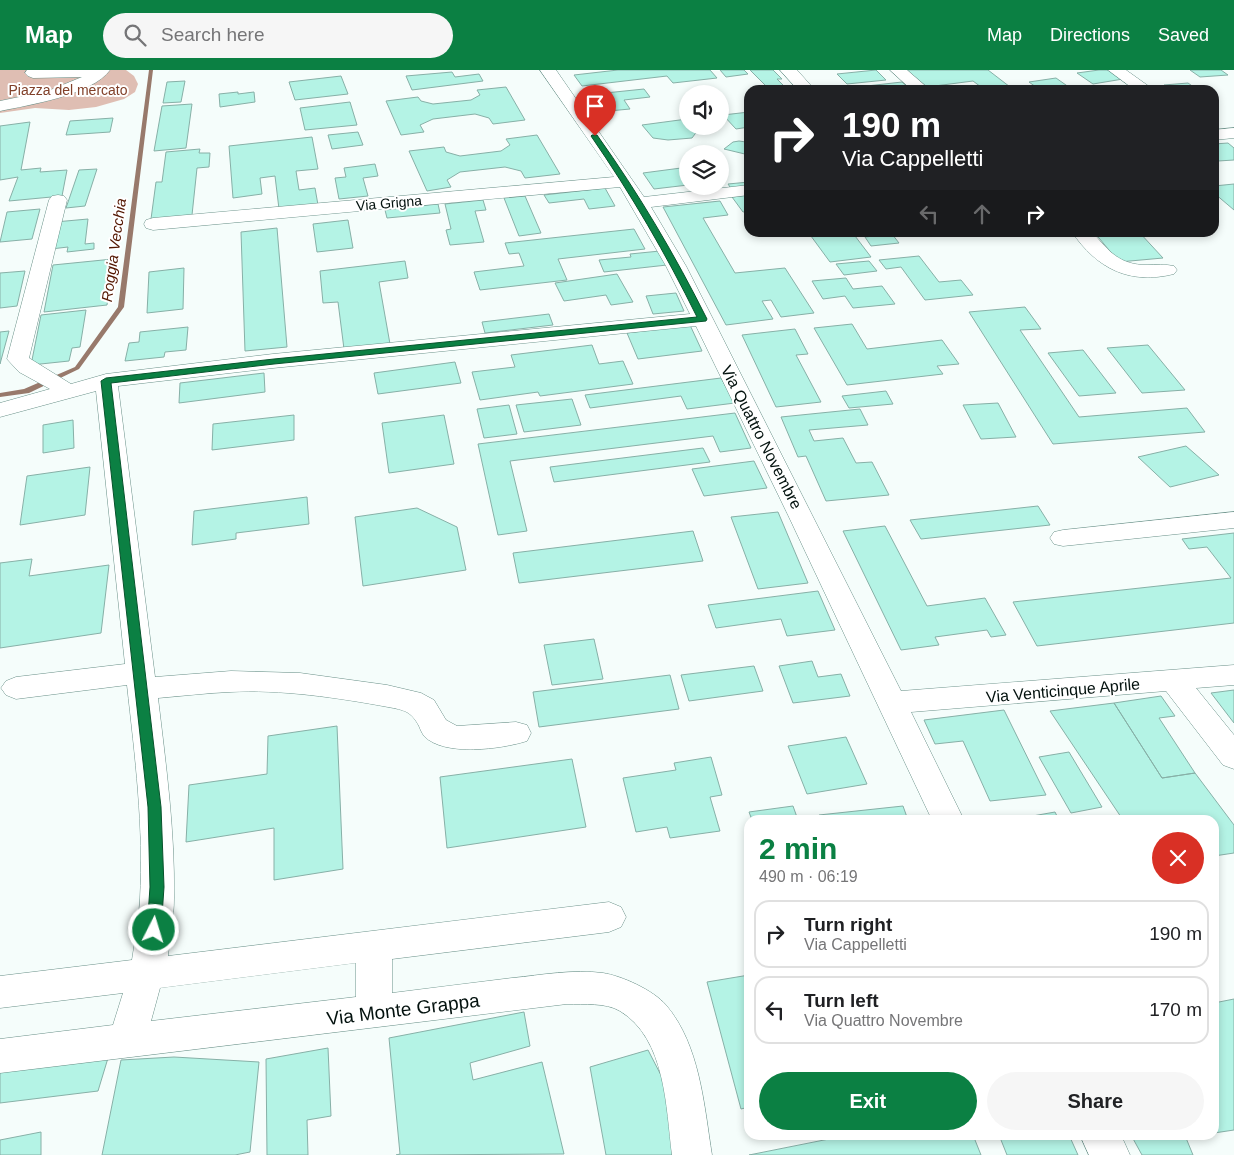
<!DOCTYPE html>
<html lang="en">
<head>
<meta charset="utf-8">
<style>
  :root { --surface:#fff; --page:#f6f6f6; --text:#202124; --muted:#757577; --line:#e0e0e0; --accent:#0b8043 }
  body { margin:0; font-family:Helvetica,sans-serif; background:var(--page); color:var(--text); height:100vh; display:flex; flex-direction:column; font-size:19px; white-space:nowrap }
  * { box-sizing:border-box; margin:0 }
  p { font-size:16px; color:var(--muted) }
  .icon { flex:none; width:28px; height:28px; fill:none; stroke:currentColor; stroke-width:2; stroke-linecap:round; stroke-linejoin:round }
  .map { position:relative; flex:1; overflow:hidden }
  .details { position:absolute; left:744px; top:745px; width:475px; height:325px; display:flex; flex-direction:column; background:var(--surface); border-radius:15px; box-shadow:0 2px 8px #0003 }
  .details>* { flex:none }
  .banner { position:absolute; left:744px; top:15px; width:475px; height:152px; border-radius:15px; box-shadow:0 2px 8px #0003; background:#202124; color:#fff; overflow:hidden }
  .buttons { position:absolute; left:679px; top:15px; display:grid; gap:10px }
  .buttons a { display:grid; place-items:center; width:50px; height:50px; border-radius:50%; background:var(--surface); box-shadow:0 2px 8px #0003; font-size:25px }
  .pin { position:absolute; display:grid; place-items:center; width:42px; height:42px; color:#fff; margin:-51px -21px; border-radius:50% 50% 50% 0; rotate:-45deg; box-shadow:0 0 5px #0007 }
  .pin .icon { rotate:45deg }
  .me { position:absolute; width:55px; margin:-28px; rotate:5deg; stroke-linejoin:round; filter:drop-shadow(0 0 4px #0008) }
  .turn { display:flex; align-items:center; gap:18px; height:105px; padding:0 15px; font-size:22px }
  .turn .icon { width:65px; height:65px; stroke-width:2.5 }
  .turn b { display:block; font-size:35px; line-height:42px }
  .lanes { display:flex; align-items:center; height:48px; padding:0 15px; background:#0003; justify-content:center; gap:25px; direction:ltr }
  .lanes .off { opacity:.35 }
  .round { display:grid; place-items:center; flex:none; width:52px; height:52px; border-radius:26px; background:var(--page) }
  .headline { display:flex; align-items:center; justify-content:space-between; height:85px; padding:0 15px }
  h1 { font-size:30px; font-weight:700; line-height:38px; color:var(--accent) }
  .action { display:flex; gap:10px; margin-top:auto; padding:10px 15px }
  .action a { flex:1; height:58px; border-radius:30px; background:var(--accent); color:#fff; font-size:20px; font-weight:700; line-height:58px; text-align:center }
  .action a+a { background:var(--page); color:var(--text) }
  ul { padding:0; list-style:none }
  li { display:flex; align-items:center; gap:15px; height:68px; margin:0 10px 8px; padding:0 5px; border:2px solid var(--line); border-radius:15px }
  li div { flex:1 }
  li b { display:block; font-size:19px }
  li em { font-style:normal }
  header { display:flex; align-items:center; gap:30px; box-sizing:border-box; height:70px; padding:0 25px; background:var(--accent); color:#fff }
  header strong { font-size:24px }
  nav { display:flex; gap:28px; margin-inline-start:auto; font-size:18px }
  .search { width:350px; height:45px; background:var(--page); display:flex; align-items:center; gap:12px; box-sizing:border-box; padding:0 18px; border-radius:28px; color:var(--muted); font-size:19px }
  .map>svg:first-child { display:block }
</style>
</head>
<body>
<header>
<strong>Map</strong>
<div class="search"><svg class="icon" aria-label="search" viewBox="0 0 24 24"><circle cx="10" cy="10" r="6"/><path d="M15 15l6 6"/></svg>Search here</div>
<nav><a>Map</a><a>Directions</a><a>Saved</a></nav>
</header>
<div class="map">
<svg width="1234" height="1085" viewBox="0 0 1234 1085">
  <rect width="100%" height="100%" fill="#f5fdfb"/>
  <path fill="#dfbeb3" d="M 0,0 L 126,0 L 134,6 L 138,14 L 135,22 L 124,29 L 96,37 L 69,40 L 35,38 L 0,43 Z"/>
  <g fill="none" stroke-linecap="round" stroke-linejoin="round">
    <path fill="#98796b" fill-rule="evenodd" d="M 149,0 L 153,0 L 124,237 L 79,299 L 29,323 L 0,327 L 0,323 L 24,319 L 75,297 L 118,237 Z"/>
  </g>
  <path fill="#b4f3e5" stroke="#87b0a7" d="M 618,0 L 710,0 L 717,8 L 673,13 L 667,6 L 582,16 L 574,5 Z
    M 720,0 L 744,0 L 748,4 L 726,7 Z
    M 750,0 L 773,0 L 782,9 L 777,9 L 784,16 L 767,17 Z
    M 876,0 L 886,10 L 847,14 L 837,4 Z
    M 907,0 L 988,0 L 1014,20 L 985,20 L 973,11 L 927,17 Z
    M 1099,0 L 1108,0 L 1123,9 L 1093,14 L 1077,3 Z
    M 1190,0 L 1221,0 L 1228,5 L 1200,7 Z
    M 452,2 L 455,7 L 479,4 L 483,11 L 412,20 L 406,6 Z
    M 341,6 L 348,24 L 295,30 L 289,12 Z
    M 1056,8 L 1073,20 L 1040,20 L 1029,12 Z
    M 185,11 L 181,32 L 163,33 L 167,12 Z
    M 902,12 L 911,20 L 851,20 L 849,18 Z
    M 1188,13 L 1198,20 L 1171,20 L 1164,15 Z
    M 506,17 L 525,50 L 493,54 L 489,48 L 475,44 L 433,49 L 420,55 L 424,62 L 401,65 L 386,31 L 418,27 L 421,31 L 433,34 L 471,30 L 480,25 L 477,20 Z
    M 644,19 L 650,27 L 624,30 L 630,39 L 598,42 L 586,25 Z
    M 238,22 L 238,24 L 254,22 L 255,32 L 220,37 L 219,24 Z
    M 350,32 L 357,55 L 305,60 L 300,38 Z
    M 192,34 L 186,78 L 154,81 L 162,36 Z
    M 749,42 L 749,57 L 736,59 L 723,45 Z
    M 113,48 L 110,62 L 66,65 L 70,51 Z
    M 687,49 L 688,56 L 694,56 L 698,60 L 692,68 L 668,70 L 653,68 L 642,55 Z
    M 30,52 L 21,100 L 41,98 L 40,102 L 67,100 L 62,126 L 9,131 L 18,107 L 0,110 L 0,56 Z
    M 358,62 L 363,75 L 332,79 L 328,65 Z
    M 537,65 L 560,104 L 525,108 L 521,101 L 505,97 L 460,102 L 447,110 L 451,117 L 427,121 L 409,81 L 444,77 L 446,82 L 460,86 L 501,81 L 510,75 L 506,69 Z
    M 312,67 L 318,99 L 296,101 L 299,120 L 315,118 L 318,135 L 279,139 L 275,106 L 260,108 L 262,124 L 233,128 L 229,76 Z
    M 749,70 L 749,85 L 724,79 L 733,72 L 739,71 L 746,72 Z
    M 1228,73 L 1234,78 L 1234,90 L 1218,91 L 1214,87 L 1214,74 Z
    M 200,79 L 199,83 L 210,83 L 209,97 L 197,98 L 192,145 L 151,149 L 156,112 L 162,112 L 166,82 Z
    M 375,94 L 378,106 L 363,108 L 368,126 L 339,129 L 335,108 L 346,107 L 344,98 Z
    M 681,98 L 688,107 L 688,115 L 654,119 L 643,103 Z
    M 97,99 L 85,136 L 66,138 L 79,100 Z
    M 749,112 L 749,118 L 732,120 L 728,114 Z
    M 1234,114 L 1234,140 L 1214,123 L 1214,116 Z
    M 605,118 L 615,136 L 589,139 L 584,129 L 549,133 L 544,125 Z
    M 749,125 L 749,141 L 743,142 L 732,127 Z
    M 525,126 L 541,163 L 519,166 L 504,128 Z
    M 483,130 L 486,140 L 475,141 L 484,172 L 450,175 L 446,160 L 451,159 L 445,134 Z
    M 720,131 L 728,145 L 703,148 L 735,203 L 785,198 L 814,243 L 781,247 L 771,230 L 762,231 L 773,249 L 726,255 L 663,137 Z
    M 438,134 L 440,143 L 387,148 L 385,140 Z
    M 40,139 L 32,169 L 0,172 L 7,142 Z
    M 88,149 L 85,174 L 94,173 L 94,179 L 67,182 L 68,177 L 51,179 L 55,152 Z
    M 348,150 L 353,178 L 317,182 L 313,154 Z
    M 277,158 L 287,277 L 245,281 L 241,162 Z
    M 634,159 L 645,179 L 558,189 L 567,210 L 480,220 L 474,202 L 524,196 L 519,183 L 509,184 L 505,173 Z
    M 808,162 L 852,162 L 871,187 L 830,192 Z
    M 1094,162 L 1139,162 L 1163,188 L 1119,192 Z
    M 892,164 L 899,173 L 871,176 L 865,167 Z
    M 660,181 L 667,195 L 604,202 L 599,190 L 631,187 L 630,184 Z
    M 919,186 L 939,212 L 961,210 L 973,225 L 925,230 L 901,197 L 886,199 L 879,190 Z
    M 113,189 L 107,235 L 44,242 L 53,195 Z
    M 405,191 L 408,208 L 379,212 L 390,274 L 344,279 L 338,232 L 323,233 L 320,201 Z
    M 869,191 L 877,201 L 844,205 L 836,194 Z
    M 184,198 L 183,239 L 147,243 L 149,202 Z
    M 25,201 L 17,236 L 0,238 L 0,203 Z
    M 617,204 L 633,232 L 611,235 L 606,225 L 564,231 L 555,213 Z
    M 846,208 L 853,219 L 882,216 L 895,234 L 853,238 L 845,226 L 823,229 L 812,211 Z
    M 676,223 L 684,241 L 653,244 L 646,226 Z
    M 1025,237 L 1041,259 L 1020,260 L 1079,347 L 1187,338 L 1205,362 L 1053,374 L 969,242 Z
    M 86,240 L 80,277 L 72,278 L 69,291 L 31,295 L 41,245 Z
    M 549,244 L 553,255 L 485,263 L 482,252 Z
    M 852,254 L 867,279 L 942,270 L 959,294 L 937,296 L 943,304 L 847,315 L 814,258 Z
    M 690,255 L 702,281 L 638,289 L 627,263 Z
    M 188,257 L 186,280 L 165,282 L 164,287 L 125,291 L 129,273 L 139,272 L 140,262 Z
    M 795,259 L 808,284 L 796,285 L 821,332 L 776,337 L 742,265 Z
    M 9,261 L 0,294 L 0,262 Z
    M 592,275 L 599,294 L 623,291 L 633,314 L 540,326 L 538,322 L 480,330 L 472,302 L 515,297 L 511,285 Z
    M 1148,275 L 1185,320 L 1142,323 L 1107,278 Z
    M 1083,280 L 1116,323 L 1079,326 L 1048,283 Z
    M 455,292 L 461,313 L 378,324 L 374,303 Z
    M 264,303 L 265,322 L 179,333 L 180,313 Z
    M 721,308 L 735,333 L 687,339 L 681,326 L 590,338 L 585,325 Z
    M 886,321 L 893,334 L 849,338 L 842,326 Z
    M 572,329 L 581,355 L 524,362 L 516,335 Z
    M 998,333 L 1016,367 L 981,369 L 963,335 Z
    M 509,335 L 517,364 L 484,368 L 477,339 Z
    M 860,339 L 868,355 L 809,360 L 814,371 L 843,368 L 856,393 L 872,392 L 889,425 L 826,431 L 806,386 L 798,387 L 781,347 Z
    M 735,343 L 751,378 L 720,382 L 713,366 L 510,391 L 527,461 L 498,465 L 478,374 Z
    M 294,345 L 294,370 L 212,380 L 213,354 Z
    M 444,345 L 454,394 L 389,403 L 382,353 Z
    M 73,350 L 74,378 L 43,383 L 43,355 Z
    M 1186,376 L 1219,405 L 1170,417 L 1138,387 Z
    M 703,378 L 710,392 L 554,412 L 550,397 Z
    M 754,391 L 767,418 L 704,426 L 692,399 Z
    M 90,397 L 85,445 L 20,455 L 27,406 Z
    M 307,427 L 309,454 L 236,463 L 236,469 L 192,475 L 194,441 Z
    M 1038,436 L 1050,455 L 921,469 L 910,450 Z
    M 417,438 L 457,457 L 466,500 L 363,516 L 355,447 Z
    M 778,442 L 808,513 L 758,519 L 731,447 Z
    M 885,456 L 927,536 L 985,528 L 1006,565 L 991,567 L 987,560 L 935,567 L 939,575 L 901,580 L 843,461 Z
    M 693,461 L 703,491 L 519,513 L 513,483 Z
    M 1234,463 L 1234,553 L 1037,576 L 1013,532 L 1231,508 L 1207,477 L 1189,479 L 1182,469 Z
    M 32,489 L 29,506 L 109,495 L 101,563 L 0,578 L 0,493 Z
    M 818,521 L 835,560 L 787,566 L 781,549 L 716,558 L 708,535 Z
    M 594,569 L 603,609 L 552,615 L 544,575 Z
    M 812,591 L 818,607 L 841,604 L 850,626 L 793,633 L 779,596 Z
    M 754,596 L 763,621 L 689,631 L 681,605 Z
    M 670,605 L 679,639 L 539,657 L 533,622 Z
    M 1234,620 L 1234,653 L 1211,623 Z
    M 1161,626 L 1175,646 L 1159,648 L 1195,703 L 1162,708 L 1114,633 Z
    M 1114,633 L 1162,708 L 1195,703 L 1234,755 L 1234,783 L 1214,786 L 1214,750 L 1123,750 L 1050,641 Z
    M 1004,640 L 1046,725 L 990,731 L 963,671 L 935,674 L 924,650 Z
    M 337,656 L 343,799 L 274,810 L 274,758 L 186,772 L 189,715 L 267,704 L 268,666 Z
    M 846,667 L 867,714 L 807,724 L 788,676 Z
    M 1069,682 L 1102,737 L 1071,743 L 1039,687 Z
    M 711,687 L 722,725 L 710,727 L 720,761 L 670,768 L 667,757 L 636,762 L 623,708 L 676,700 L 674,693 Z
    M 572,689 L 586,757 L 447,778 L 440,707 Z
    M 793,736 L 798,750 L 752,750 L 749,742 Z
    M 903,736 L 908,750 L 821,750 L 819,745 Z
    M 1055,742 L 1059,750 L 1010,750 Z
    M 749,905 L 749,1037 L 741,1039 L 707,912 Z
    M 1234,929 L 1234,1060 L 1214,1063 L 1214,933 Z
    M 524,942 L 530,976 L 470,993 L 473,1010 L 542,992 L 564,1084 L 396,1085 L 400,1084 L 389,968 Z
    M 328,978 L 331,1046 L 307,1050 L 308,1085 L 267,1085 L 266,989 Z
    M 648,980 L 665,1013 L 675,1085 L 606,1085 L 590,997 Z
    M 174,987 L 259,992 L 250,1082 L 235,1085 L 102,1085 L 121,990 Z
    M 108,988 L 98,1021 L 0,1033 L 0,996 Z
    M 41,1062 L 41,1085 L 0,1085 L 0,1070 Z
    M 849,1065 L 973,1065 L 981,1085 L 749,1085 Z
    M 999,1065 L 1069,1065 L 1078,1085 L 1007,1085 Z
    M 1131,1065 L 1204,1065 L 1186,1068 L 1193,1085 L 1142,1085 Z"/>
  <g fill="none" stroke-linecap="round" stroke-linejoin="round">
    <g stroke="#699088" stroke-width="1">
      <path id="minor" d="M 27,0 L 110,0 C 92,25 29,35 0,41 L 0,31 L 48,21 L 82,7 L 33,8 L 28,6 L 25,3 Z
        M 540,0 L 556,0 L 644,127 L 749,115 L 749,125 L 651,137 L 686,196 L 713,249 L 901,621 L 1234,595 L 1234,615 L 1196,618 L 1234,665 L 1234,699 L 1223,695 L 1166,621 L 911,642 L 964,750 L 932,750 L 788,445 L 696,256 L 273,298 L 118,316 L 155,607 L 231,601 L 300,603 L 387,615 L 421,623 L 434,630 L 446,650 L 457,656 L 516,652 L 527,655 L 531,663 L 527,671 C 502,679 444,687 424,666 C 422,663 420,659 419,656 C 411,641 404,640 388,637 C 340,628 279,619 230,622 C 206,623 182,626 158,628 C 166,695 175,761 174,828 C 174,847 170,867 168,886 L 609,832 L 621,837 L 626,847 L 621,857 L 609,862 L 392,889 L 392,923 C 432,918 472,913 512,908 C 542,905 573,899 603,903 C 622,906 653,920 666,935 C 700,975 704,1035 712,1085 L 672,1085 C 666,1038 666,969 620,941 C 605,932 584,935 567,934 L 0,1003 L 0,969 L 113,955 L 123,923 L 0,938 L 0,906 L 132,890 C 135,870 139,849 140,829 C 144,758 135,686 127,615 L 16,629 L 6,625 L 1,618 L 6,611 L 16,607 L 125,594 L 96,321 L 0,347 L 0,333 L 50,319 L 19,302 L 7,289 L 49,130 L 52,126 L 58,125 L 64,126 L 67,130 L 29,288 L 71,314 L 106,304 L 273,284 L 690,244 L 666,196 L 620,117 L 153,160 L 146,158 L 144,154 L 146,150 L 153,148 L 614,107 ZM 356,893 L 356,927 L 151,951 L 160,918 Z
        M 780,0 L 797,0 L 815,20 L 798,20 Z
        M 890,0 L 907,0 L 930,20 L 912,20 Z
        M 1108,0 L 1126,0 L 1154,20 L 1135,20 Z
        M 1234,58 L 1234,68 L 1214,70 L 1214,60 Z
        M 1072,162 L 1092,162 C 1109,181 1119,195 1147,195 C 1156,195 1165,194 1174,196 L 1177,200 L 1174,204 C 1130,215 1097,199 1072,162 Z
        M 1234,442 L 1234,458 L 1063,476 L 1054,474 L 1050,468 L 1054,462 L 1063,460 Z
        M 1080,1065 L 1121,1065 L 1130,1085 L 1089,1085 Z"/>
    </g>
    <use href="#minor" fill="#fff" fill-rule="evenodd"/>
  </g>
  <path fill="#0b8043" stroke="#07532c" d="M 592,65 L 597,65 C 639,124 675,185 707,249 L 706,251 L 274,294 L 111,313 L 161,737 L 164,817 L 161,860 L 159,864 L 154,866 L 149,864 L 147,860 L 150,817 L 148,737 L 101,311 L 106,308 L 274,289 L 697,247 C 666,184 631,124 591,66 Z"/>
  <g text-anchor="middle" stroke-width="4" stroke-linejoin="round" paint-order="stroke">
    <g font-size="14" fill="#814029" stroke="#fff">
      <text x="68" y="25">Piazza del mercato</text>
    </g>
    <g font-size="14" fill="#03110e" stroke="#fff">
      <text transform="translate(389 133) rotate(-5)" y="5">Via Grigna</text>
    </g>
    <g font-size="15" font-style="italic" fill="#531700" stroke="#fff">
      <text transform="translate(114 180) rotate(-82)" y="5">Roggia Vecchia</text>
    </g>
    <g font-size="16" fill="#03110e" stroke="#fff">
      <text transform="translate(762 367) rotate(63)" y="6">Via Quattro Novembre</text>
      <text transform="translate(1063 620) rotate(-5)" y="6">Via Venticinque Aprile</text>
    </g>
    <g font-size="19" fill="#03110e" stroke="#fff">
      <text transform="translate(403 939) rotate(-7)" y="7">Via Monte Grappa</text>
    </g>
  </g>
</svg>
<div class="buttons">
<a><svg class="icon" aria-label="sound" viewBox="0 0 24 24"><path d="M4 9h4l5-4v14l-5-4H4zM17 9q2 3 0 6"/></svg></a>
<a><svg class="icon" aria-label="layers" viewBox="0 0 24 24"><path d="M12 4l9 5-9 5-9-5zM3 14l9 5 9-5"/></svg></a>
</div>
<div class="pin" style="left:595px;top:66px;background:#d93025"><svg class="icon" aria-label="arrive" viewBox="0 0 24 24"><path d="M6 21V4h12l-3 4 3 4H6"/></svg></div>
<svg class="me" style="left:154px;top:860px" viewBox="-20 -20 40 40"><circle r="17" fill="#0b8043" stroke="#fff" stroke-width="3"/><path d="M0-11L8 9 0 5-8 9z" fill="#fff"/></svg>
<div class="banner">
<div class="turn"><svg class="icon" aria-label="right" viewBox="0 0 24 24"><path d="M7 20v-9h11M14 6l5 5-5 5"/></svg><div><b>190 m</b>Via Cappelletti</div></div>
<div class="lanes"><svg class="icon off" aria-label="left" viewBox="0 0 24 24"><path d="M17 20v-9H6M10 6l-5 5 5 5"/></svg><svg class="icon off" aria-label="ahead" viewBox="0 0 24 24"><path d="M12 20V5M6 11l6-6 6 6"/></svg><svg class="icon" aria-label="right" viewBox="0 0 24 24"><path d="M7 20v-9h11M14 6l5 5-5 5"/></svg></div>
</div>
<section class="details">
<div class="headline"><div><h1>2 min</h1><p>490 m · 06:19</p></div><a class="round" style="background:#d93025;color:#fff"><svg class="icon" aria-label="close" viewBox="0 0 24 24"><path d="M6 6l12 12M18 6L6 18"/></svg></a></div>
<ul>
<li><svg class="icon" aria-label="right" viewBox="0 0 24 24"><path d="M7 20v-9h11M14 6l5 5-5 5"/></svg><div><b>Turn right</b><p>Via Cappelletti</p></div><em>190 m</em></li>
<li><svg class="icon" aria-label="left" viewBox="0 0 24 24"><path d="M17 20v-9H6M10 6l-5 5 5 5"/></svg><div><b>Turn left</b><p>Via Quattro Novembre</p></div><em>170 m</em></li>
</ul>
<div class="action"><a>Exit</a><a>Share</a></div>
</section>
</div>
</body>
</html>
